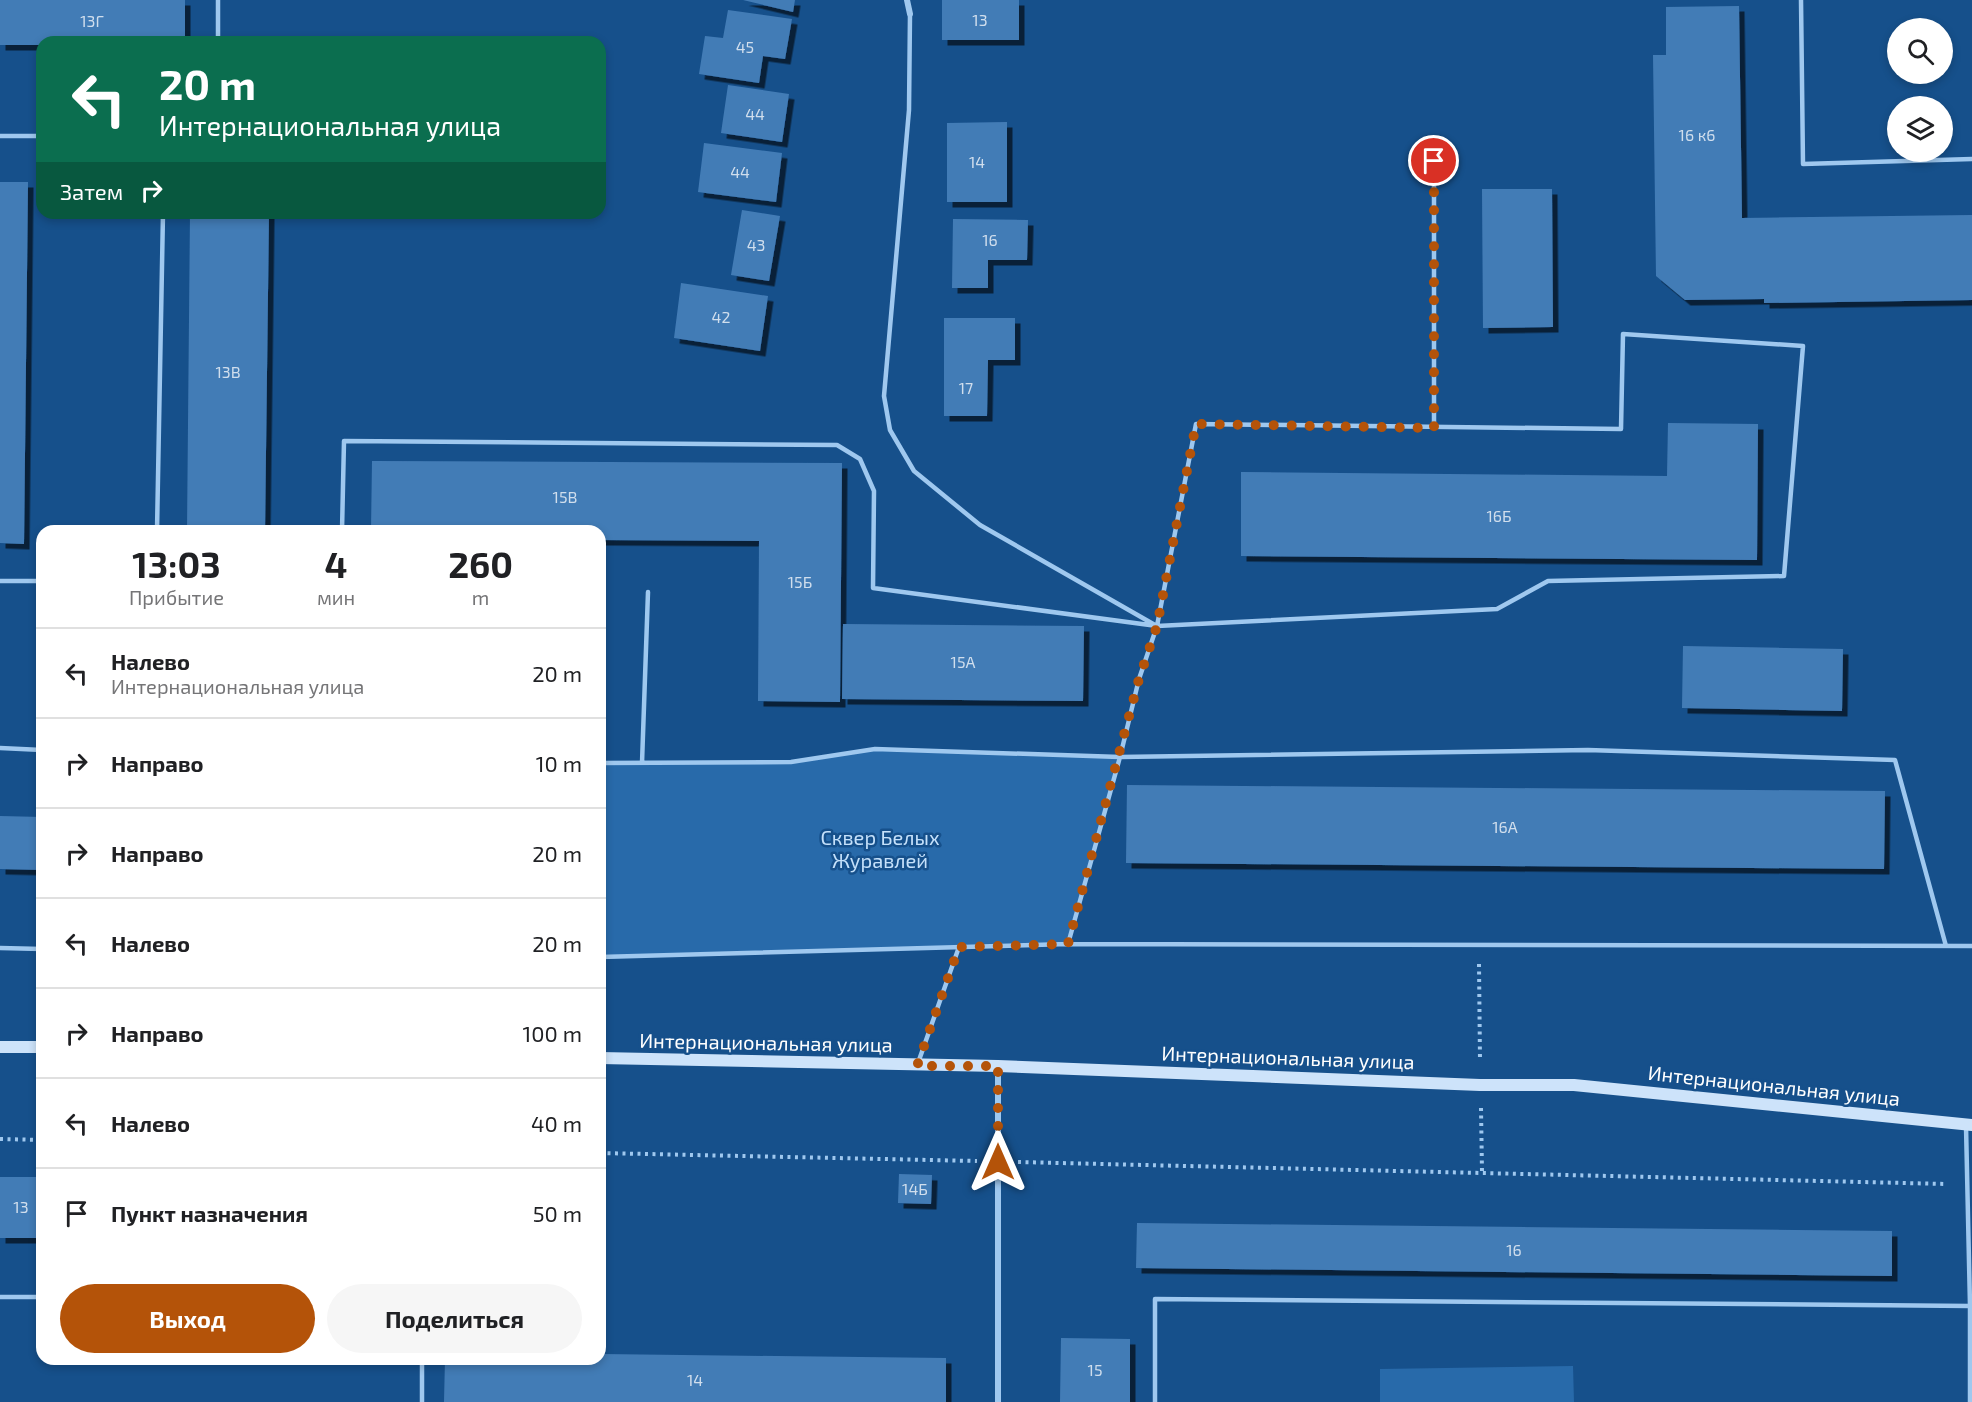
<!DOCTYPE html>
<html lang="ru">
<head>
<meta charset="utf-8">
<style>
  :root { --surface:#fff; --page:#f6f6f6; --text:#202124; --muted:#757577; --line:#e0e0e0; --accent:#b45309 }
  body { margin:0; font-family:"Exo 2",sans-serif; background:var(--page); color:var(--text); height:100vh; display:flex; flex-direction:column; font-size:22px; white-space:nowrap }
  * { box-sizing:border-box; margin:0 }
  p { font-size:20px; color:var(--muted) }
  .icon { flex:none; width:33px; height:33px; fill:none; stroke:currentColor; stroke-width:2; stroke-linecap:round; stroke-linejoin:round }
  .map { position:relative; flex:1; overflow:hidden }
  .sheet { position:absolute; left:36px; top:525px; width:570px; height:840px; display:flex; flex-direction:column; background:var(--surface); border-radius:18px; box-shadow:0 3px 9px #0003 }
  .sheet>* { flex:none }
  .banner { position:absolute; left:36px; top:36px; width:570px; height:183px; border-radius:18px; box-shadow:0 3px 9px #0003; background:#0b6e4f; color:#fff; overflow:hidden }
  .controls { position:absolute; left:1887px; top:18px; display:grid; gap:12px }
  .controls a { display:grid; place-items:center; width:66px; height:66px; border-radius:50%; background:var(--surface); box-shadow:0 3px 9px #0003; font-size:30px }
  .pin { position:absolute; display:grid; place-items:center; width:51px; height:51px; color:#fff; margin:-26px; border:3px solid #fff; border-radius:50%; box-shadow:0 2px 6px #0007 }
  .me { position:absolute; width:66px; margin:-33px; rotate:0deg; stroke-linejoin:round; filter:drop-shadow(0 0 4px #0008) }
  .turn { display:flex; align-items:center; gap:21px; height:126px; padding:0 24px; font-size:27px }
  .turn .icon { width:78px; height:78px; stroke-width:2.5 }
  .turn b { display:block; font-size:42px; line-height:51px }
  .then { display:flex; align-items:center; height:57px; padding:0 24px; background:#0003; gap:12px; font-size:22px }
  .eta { display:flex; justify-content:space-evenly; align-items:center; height:102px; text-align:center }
  .eta b { font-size:36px; font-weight:700; line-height:42px }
  .primary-button { display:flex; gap:12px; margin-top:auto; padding:12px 24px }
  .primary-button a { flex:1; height:69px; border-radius:36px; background:var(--accent); color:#fff; font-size:24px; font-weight:700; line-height:69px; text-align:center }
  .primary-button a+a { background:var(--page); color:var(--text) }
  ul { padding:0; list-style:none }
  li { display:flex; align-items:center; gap:18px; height:90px; padding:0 24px; border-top:2px solid var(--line) }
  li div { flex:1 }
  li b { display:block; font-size:22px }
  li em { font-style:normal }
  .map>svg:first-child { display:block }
</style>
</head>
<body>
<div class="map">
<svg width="1972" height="1402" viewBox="0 0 1972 1402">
  <defs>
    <filter id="shadow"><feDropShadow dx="5.5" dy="5.5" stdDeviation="0" flood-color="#0009"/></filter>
  </defs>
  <rect width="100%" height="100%" fill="#16508b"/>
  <path fill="#286aaa" d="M 875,749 L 1120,757 L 1068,944 L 600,957 L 600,763 L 791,762 Z
    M 1573,1366 L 1574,1402 L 1380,1402 L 1380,1369 Z"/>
  <path fill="#437cb6" filter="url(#shadow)" d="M 0,0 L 185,0 L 185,42 L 42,42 L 42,45 L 0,45 Z
    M 743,0 L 795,0 L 793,12 Z
    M 942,0 L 1019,0 L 1019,40 L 942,40 Z
    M 1739,6 L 1742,218 L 1972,215 L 1972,300 L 1764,303 L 1764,299 L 1685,300 L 1656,276 L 1653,55 L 1666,55 L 1666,7 Z
    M 728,10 L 792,19 L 785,59 L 763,56 L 759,83 L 699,74 L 705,36 L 723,38 Z
    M 728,85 L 789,94 L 782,142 L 721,133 Z
    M 1007,122 L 1007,202 L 947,202 L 947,123 Z
    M 704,143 L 782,153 L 776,202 L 698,192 Z
    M 0,182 L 28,182 L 24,544 L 0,543 Z
    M 1482,189 L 1552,189 L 1553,327 L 1483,328 Z
    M 742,210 L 780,216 L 769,281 L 731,275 Z
    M 190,213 L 269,213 L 265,531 L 187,531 Z
    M 953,219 L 1028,220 L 1027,260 L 988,260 L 988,288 L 952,288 Z
    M 681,283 L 768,296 L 760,351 L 674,338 Z
    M 944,318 L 1015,318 L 1015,360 L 988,360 L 987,416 L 944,416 Z
    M 1668,423 L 1758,424 L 1757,560 L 1241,556 L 1241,472 L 1667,476 Z
    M 372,461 L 842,463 L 840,702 L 758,701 L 759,541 L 600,540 L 600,531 L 371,531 Z
    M 843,624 L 1084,626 L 1083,701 L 842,699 Z
    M 1683,646 L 1843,649 L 1842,711 L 1682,708 Z
    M 1127,785 L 1885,791 L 1884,869 L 1126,863 Z
    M 0,816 L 42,817 L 42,870 L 0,869 Z
    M 899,1174 L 932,1175 L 931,1204 L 898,1203 Z
    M 0,1177 L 42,1177 L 42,1238 L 0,1238 Z
    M 1137,1223 L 1892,1231 L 1892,1276 L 1136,1268 Z
    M 1061,1338 L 1130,1339 L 1130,1402 L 1060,1402 Z
    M 600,1354 L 946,1358 L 946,1402 L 444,1402 L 445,1359 L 600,1359 Z"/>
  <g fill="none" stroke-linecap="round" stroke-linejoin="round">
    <path stroke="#9fc8ef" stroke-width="4" stroke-dasharray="3 4.5" stroke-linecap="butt" d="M 1479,964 L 1480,1061
      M 1481,1108 L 1482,1172
      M 0,1139 L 42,1140
      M 600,1153 L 977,1161
      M 1018,1162 L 1946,1184"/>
    <path stroke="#9fc8ef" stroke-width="4.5" d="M 218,0 L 218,42
      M 1801,0 L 1803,164 L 1972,159
      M 910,14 L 909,110 L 884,396 L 890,430 L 914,471 L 980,525 L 1155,625
      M 0,136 L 42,136
      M 1434,139 L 1434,428
      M 157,531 L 163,213
      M 342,531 L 344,441 L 837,445 L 860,459 L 874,491 L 873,588 L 1157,626 L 1497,609 L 1548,581 L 1784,576 L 1803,346 L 1623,334 L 1621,429 L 1196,424 L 1157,626 L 1139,679 L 1120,757 L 1588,750 L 1895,760 L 1946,946
      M 0,581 L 42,581
      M 0,748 L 42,750
      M 600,763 L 791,762 L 875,749 L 1120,757 L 1068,944
      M 642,763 L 648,592
      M 0,948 L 42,949
      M 600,957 L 1068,944 L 1972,946
      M 918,1063 L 959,947
      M 1966,1126 L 1970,1306 L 1970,1402
      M 0,1297 L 42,1297
      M 422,1402 L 422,1359
      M 1155,1402 L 1155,1299 L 1970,1306"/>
    <path stroke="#9fc8ef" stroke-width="6" d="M 907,0 L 910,14
      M 998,1402 L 998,1067"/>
    <path stroke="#cde3fa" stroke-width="12" d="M 0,1047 L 42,1047
      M 600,1058 L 998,1066 L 1480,1085 L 1574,1085 L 1972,1125"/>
  </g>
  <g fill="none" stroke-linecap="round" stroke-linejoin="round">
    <path stroke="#b45309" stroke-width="10" stroke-dasharray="0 18" d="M 998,1162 L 998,1066 L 917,1066 L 959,947 L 1068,944 L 1139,679 L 1157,626 L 1196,424 L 1434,428 L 1434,161"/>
  </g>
  <g text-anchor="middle" stroke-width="5" stroke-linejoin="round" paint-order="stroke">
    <g font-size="16" fill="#d0deed">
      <text x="980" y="26">13</text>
      <text x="92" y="27">13Г</text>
      <text x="745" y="53">45</text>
      <text x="755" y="120">44</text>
      <text x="1697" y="141">16 к6</text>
      <text x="977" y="168">14</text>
      <text x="740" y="178">44</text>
      <text x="990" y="246">16</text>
      <text x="756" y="251">43</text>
      <text x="721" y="323">42</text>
      <text x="228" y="378">13В</text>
      <text x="966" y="394">17</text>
      <text x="565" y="503">15В</text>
      <text x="1499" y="522">16Б</text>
      <text x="800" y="588">15Б</text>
      <text x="963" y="668">15А</text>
      <text x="1505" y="833">16А</text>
      <text x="915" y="1195">14Б</text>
      <text x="21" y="1213">13</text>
      <text x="1514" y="1256">16</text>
      <text x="1095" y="1376">15</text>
      <text x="695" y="1386">14</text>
    </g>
    <g font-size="20" fill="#c5e1fb" stroke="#16508b">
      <text x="880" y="845">Сквер Белых<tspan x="880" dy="23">Журавлей</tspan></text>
    </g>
    <g font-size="20" fill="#fff" stroke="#16508b">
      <text transform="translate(766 1043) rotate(1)" y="7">Интернациональная улица</text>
      <text transform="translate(1288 1058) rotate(2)" y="7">Интернациональная улица</text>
      <text transform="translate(1774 1086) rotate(6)" y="7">Интернациональная улица</text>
    </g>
  </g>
</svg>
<div class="controls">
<a><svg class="icon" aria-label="search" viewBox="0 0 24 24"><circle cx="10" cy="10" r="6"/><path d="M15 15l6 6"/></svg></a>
<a><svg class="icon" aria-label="layers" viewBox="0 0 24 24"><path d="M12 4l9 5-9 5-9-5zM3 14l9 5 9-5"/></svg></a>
</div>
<div class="pin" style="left:1434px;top:161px;background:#d93025"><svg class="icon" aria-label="arrive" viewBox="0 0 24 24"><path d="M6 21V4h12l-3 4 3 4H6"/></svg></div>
<svg class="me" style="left:998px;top:1162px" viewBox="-20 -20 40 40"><path d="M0-17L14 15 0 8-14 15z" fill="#b45309" stroke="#fff" stroke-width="4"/></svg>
<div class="banner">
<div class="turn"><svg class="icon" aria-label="left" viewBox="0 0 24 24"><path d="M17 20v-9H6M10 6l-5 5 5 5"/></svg><div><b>20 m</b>Интернациональная улица</div></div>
<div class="then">Затем<svg class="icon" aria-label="right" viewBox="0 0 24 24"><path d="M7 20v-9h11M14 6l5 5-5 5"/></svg></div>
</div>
<section class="sheet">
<div class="eta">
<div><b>13:03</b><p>Прибытие</p></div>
<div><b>4</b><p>мин</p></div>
<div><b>260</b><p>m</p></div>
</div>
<ul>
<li><svg class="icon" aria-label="left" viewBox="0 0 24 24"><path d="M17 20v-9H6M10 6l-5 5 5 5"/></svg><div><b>Налево</b><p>Интернациональная улица</p></div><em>20 m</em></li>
<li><svg class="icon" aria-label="right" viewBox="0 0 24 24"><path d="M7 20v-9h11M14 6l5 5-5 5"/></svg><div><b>Направо</b></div><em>10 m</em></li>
<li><svg class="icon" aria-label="right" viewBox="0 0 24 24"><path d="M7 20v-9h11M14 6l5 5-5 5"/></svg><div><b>Направо</b></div><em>20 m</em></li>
<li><svg class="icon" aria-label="left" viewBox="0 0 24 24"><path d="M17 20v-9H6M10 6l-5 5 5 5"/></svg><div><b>Налево</b></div><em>20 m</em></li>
<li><svg class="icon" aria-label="right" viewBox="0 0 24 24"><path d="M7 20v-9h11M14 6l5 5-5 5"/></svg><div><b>Направо</b></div><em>100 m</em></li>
<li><svg class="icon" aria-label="left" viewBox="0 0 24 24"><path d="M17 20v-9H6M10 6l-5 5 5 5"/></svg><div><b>Налево</b></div><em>40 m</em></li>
<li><svg class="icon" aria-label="arrive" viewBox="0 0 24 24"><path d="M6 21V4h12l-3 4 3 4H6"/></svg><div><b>Пункт назначения</b></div><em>50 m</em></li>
</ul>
<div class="primary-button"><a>Выход</a><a>Поделиться</a></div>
</section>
</div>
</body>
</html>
